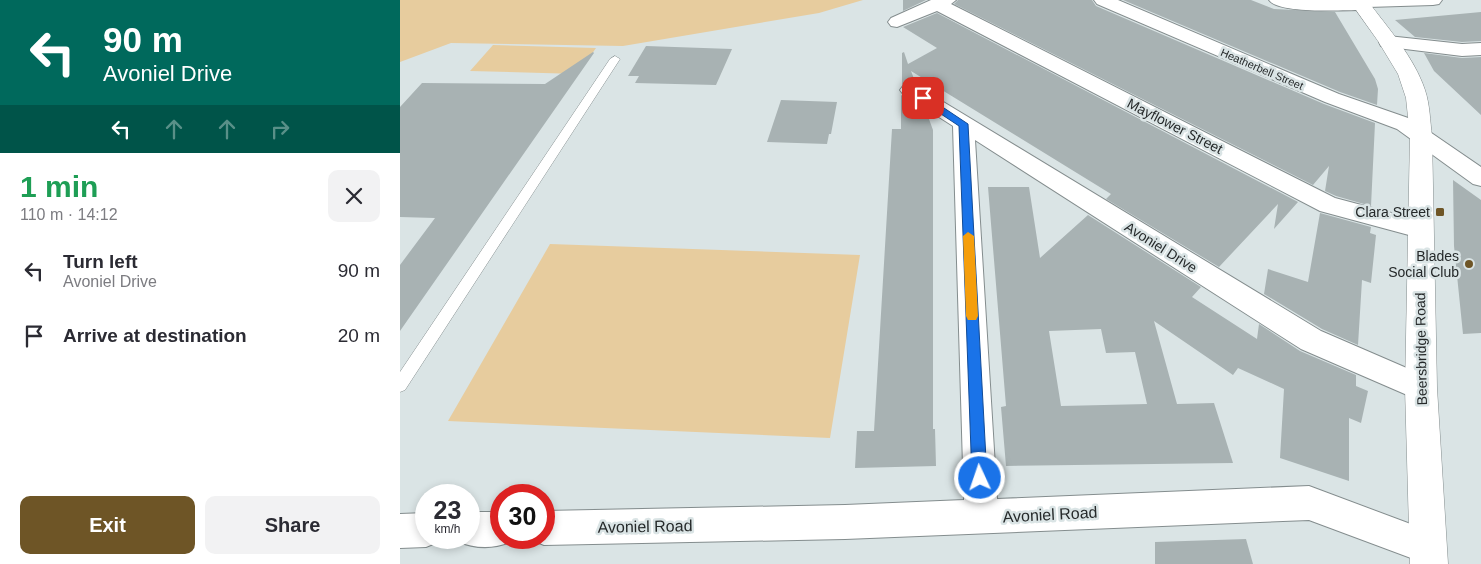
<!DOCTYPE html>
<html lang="en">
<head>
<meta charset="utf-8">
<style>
  :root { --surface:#fff; --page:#f2f2f3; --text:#2b2b33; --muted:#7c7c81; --accent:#6e5526 }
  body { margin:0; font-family:Helvetica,sans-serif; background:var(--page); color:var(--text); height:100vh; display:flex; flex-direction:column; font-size:19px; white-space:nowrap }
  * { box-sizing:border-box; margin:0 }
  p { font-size:16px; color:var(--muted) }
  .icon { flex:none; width:28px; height:28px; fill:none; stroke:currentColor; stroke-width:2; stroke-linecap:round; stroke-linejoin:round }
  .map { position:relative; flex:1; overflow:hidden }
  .panel { display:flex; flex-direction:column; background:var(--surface); width:400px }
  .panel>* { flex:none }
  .guide { background:#00695c; color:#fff; overflow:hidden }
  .speed { position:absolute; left:15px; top:484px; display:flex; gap:10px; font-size:25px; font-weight:700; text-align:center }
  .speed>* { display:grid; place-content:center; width:65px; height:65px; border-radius:50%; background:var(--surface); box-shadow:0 2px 8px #0003; line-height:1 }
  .speed small { font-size:12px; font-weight:400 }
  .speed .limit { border:8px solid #d22; background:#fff; color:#111 }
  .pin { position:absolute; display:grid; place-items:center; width:42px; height:42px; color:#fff; margin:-21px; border-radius:10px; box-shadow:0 2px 8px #0006 }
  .me { position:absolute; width:55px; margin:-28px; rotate:357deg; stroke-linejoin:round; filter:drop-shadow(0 0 4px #0008) }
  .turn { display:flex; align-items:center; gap:18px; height:105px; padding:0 20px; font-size:22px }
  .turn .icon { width:65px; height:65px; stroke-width:2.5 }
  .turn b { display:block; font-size:35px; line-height:42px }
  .lanes { display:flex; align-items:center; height:48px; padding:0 20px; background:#0003; justify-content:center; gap:25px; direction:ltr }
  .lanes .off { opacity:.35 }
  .round { display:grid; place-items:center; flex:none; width:52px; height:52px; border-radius:10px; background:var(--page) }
  .head { display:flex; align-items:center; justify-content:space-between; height:85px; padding:0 20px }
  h1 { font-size:30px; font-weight:800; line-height:38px; color:#1e9e55 }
  .button { display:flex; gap:10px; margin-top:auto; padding:10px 20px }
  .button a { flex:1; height:58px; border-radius:10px; background:var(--accent); color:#fff; font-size:20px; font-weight:800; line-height:58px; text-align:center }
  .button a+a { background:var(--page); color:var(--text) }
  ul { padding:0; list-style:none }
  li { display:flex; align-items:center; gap:15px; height:65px; padding:0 20px }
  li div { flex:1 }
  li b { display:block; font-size:19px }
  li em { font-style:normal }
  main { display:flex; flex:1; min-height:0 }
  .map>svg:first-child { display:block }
</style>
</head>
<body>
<main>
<section class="panel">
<div class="guide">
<div class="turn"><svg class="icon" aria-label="left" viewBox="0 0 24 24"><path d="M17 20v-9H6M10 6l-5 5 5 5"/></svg><div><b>90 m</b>Avoniel Drive</div></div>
<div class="lanes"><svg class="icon" aria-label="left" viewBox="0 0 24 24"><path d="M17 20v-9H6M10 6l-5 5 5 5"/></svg><svg class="icon off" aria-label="ahead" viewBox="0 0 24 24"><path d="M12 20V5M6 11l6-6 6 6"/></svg><svg class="icon off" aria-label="ahead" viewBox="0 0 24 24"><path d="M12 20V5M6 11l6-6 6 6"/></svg><svg class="icon off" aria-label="right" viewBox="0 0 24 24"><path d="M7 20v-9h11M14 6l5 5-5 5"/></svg></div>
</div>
<div class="head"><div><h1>1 min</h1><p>110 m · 14:12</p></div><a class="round"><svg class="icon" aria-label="close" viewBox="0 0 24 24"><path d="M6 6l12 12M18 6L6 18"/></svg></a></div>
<ul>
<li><svg class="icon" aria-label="left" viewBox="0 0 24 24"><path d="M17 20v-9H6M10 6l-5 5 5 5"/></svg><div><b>Turn left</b><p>Avoniel Drive</p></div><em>90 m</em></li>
<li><svg class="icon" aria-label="arrive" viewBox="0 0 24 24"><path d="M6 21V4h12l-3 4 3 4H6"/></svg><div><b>Arrive at destination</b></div><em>20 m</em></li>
</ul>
<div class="button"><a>Exit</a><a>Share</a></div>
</section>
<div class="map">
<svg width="1081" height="564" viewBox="0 0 1081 564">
  <rect width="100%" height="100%" fill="#dae4e5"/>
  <path fill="#e7cc9e" d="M 0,0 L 463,0 L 419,13 L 223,46 L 51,43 L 0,62 Z
    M 93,45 L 196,48 L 178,74 L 70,71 Z
    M 150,244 L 460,255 L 430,438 L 48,421 Z"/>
  <path fill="#a8b2b3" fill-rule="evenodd" d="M 503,0 L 526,0 L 503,11 Z
    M 558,0 L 692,0 L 696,6 L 924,104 L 975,123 L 971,206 L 936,196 L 925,191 L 929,166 L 913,185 L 554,4 Z
    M 723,0 L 851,0 L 874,9 L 935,12 L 975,79 L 978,89 L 977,105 L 940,92 Z
    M 1081,12 L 1081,41 L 1062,42 L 1015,37 L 995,20 Z
    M 537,13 L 898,202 L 874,229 L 878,204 L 819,267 L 706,199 L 711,194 L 511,71 L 516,84 L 509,82 L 502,85 L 502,53 L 504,52 L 508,64 L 537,48 L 503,27 Z
    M 246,46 L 332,49 L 316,85 L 235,83 L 239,76 L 228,76 Z
    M 193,52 L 194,53 L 0,331 L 0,265 L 35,218 L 0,217 L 0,107 L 22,83 L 145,84 Z
    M 1024,53 L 1062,58 L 1081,57 L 1081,115 L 1034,71 Z
    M 501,95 L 526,111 L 533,130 L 533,429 L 535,429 L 536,466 L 455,468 L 457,431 L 474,431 L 492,129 L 501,129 Z
    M 381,100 L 437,102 L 431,134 L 429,134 L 427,144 L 367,142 Z
    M 1053,180 L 1081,200 L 1081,333 L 1063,334 L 1054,246 Z
    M 588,187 L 629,187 L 640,258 L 688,215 L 801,287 L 792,297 L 857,339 L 859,324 L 900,351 L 956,375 L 956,386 L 968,391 L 961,423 L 949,418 L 949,481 L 880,458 L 884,389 L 838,368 L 833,375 L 754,321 L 777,404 L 814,403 L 833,463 L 606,466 L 601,407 L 606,406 ZM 701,329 L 706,353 L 735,352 L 747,404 L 661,406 L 649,331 Z
    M 920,213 L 971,227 L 970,233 L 976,235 L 971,283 L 962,280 L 958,345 L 922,329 L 864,294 L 868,269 L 908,282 Z
    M 846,539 L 853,564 L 755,564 L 755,542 Z"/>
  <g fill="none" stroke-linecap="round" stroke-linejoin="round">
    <g stroke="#848d8e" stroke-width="1">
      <path id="service" d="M 215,56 L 220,59 L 5,390 L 0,392 L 0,372 L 210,59 Z"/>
    </g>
    <g stroke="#848d8e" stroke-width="2">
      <path id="minor" d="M 531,0 L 556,0 L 551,4 L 935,198 L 1029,223 L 1032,229 L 1029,235 L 1020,238 L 920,211 L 537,11 L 497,27 L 491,26 L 488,22 L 491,18 Z
        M 694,0 L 718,0 L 939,94 L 1011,119 L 1081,167 L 1081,186 L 1073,184 L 997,129 L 925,102 L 697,4 Z
        M 869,0 L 1042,0 L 1039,4 L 1033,5 L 968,7 L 961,10 C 943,10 879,14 869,0 Z
        M 988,36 L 1062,44 L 1081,43 L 1081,55 L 1062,56 L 981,46 L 979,42 L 981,38 Z
        M 510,84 L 517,86 L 921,331 L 1032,379 L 1036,388 L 1032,397 L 1021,401 L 901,349 L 575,140 L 597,499 L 909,486 L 1040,535 L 1045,547 L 1040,559 L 1027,564 L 909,520 L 445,539 L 144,545 L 132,540 L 131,538 L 144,538 L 144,511 L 445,505 L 564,500 L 553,126 L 503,94 L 500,90 L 503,86 Z
        M 69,512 L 101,512 L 101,538 L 115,538 L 113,541 C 95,549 75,549 57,541 L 55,538 L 69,538 Z
        M 26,513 L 26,538 L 40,538 L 38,542 L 26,547 L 0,548 L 0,514 Z"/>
    </g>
    <g stroke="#848d8e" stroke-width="1">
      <path id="secondary" d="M 949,0 L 967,0 C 988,28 1014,57 1025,90 C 1030,105 1030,121 1032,136 L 1037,388 L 1048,564 L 1010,564 L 1005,388 L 1010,136 L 1006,98 L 998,74 L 978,41 Z"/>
    </g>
    <use href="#service" fill="#fff" fill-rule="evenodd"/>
    <use href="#minor" fill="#fff" fill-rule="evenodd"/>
    <use href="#secondary" fill="#fff" fill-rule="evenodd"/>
  </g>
  <path fill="#1a73e8" stroke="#114b97" d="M 520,96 L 526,96 L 568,124 L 587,478 L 585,483 L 580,485 L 574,483 L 572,478 L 559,126 L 520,100 Z"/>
  <path fill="#f59e0b" d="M 568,232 L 574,236 L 578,316 L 576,320 L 568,320 L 566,316 L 563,236 Z"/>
  <g fill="#6e5526" stroke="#dae4e5" stroke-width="2">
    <rect x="1035" y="207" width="10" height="10" rx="2.5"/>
    <circle cx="1069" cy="264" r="5"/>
  </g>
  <g text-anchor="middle" stroke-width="5" stroke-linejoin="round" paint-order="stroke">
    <g font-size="11" fill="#25292a" stroke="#dae4e5">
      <text transform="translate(862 69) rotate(23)" y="4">Heatherbell Street</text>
    </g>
    <g font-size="14" fill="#25292a" stroke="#dae4e5">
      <text transform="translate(775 126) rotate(27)" y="5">Mayflower Street</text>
      <text transform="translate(761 247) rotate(32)" y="5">Avoniel Drive</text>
      <text transform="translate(1021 349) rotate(-91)" y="5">Beersbridge Road</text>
    </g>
    <g font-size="14" fill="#25292a" stroke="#dae4e5" text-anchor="end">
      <text x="1030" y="217">Clara Street</text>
      <text x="1059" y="261">Blades<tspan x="1059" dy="16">Social Club</tspan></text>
    </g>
    <g font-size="16" fill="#25292a" stroke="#dae4e5">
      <text transform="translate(650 514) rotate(-3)" y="6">Avoniel Road</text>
      <text transform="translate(245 526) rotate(-1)" y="6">Avoniel Road</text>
    </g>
  </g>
</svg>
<div class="speed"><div>23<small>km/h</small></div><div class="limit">30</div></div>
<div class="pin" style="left:523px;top:98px;background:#d93025"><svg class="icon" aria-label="arrive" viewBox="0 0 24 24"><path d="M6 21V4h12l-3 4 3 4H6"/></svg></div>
<svg class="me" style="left:580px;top:478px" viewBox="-20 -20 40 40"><circle r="17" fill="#1a73e8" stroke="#fff" stroke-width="3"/><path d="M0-11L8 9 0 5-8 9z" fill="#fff"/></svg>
</div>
</main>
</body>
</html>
